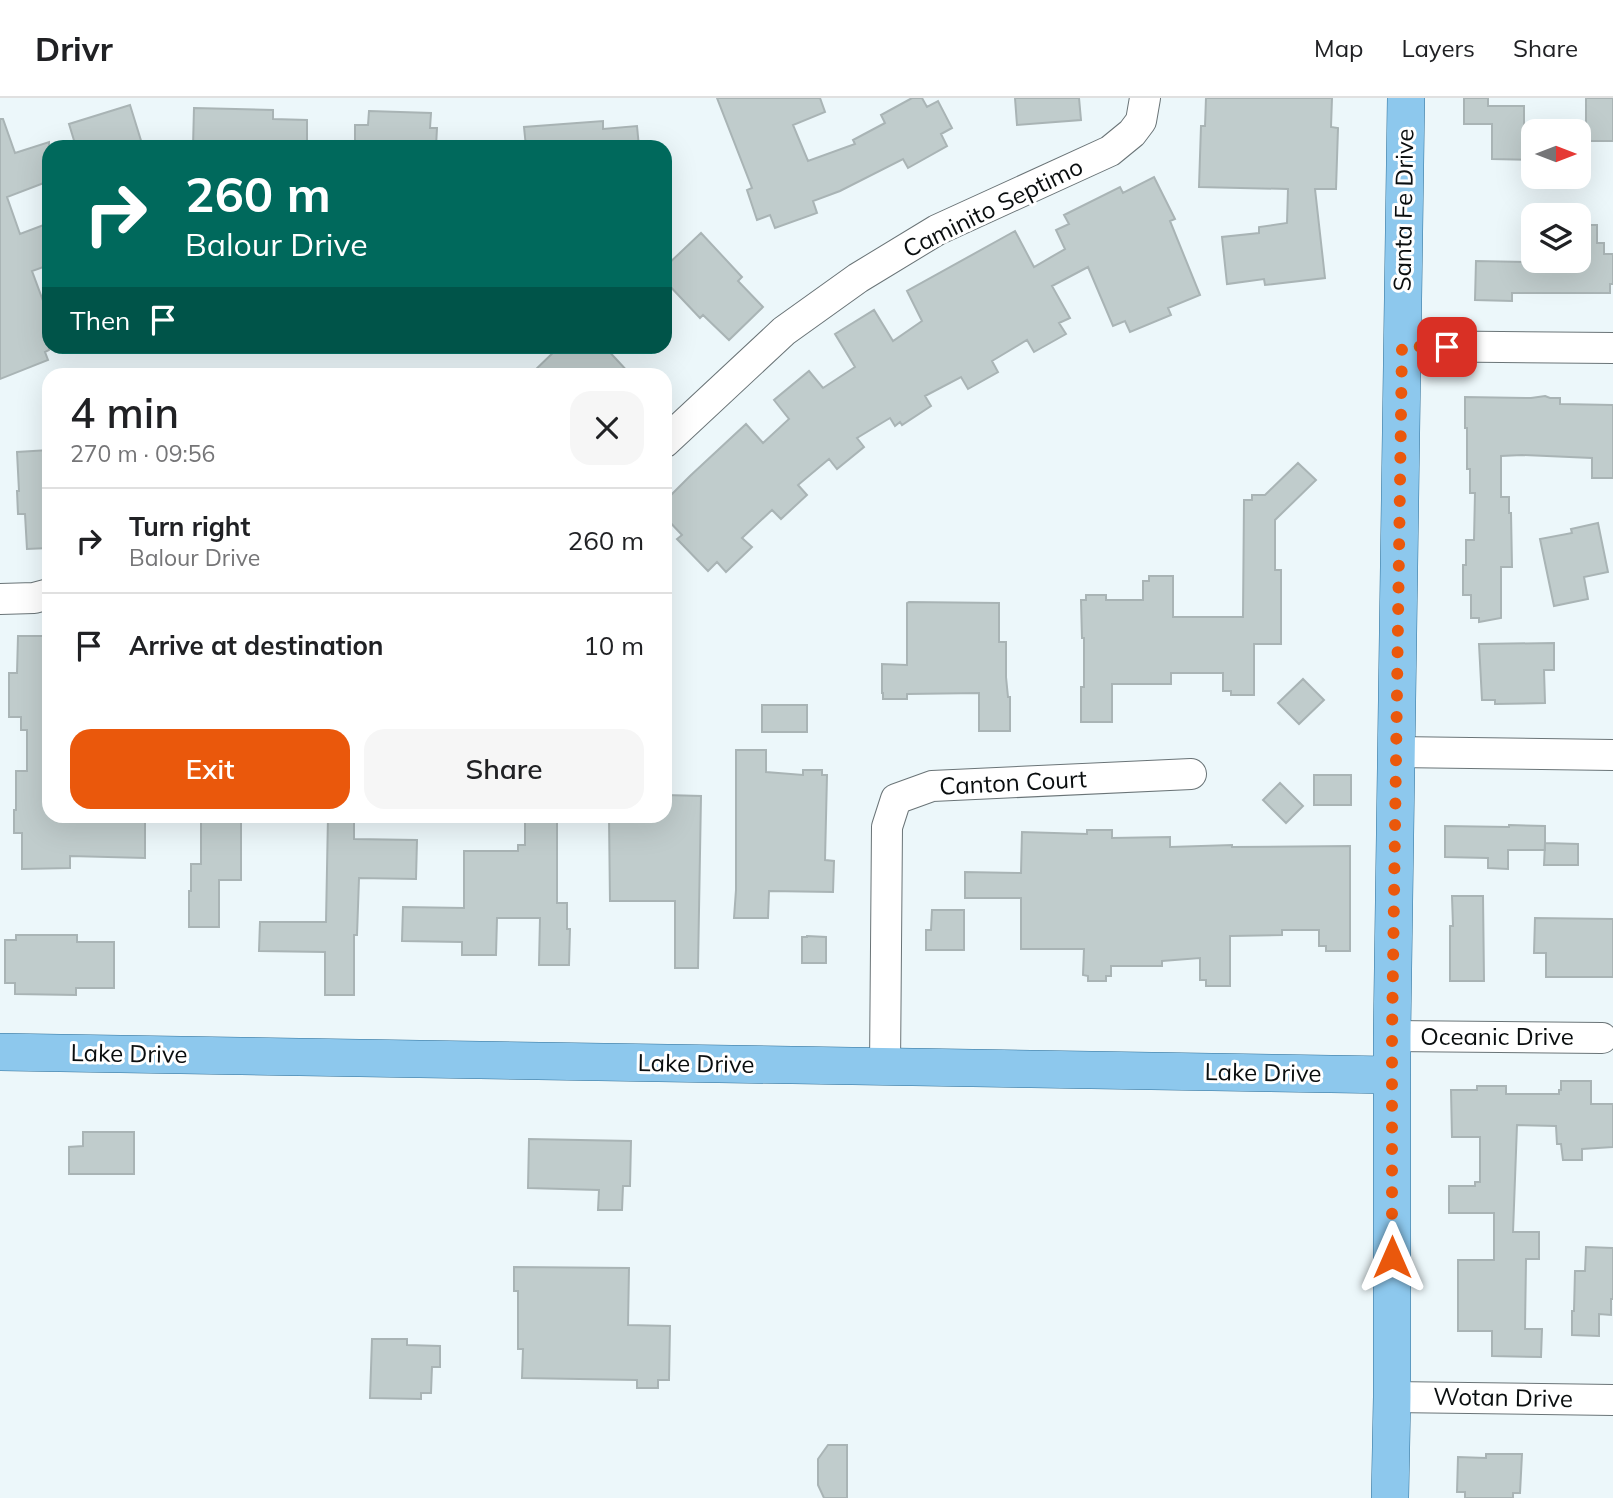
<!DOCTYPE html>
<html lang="en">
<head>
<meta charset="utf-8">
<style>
  :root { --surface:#fff; --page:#f6f6f6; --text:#202124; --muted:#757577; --line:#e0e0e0; --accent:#ea580c }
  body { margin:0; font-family:Mulish,sans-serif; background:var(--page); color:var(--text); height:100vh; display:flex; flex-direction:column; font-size:26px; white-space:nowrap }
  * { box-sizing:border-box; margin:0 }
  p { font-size:23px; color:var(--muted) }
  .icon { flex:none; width:38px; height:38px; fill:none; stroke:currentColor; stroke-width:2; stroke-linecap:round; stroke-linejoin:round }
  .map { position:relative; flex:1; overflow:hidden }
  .details { position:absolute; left:42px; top:270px; width:630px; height:455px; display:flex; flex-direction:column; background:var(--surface); border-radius:21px; box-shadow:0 7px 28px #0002 }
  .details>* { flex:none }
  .hud { position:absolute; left:42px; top:42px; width:630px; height:214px; border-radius:21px; box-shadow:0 7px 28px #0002; background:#00695c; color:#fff; overflow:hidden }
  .needle { width:46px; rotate:90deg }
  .tools { position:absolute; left:1521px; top:21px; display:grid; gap:14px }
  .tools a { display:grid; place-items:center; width:70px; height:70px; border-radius:14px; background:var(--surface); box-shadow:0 7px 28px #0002; font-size:35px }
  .pin { position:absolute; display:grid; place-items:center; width:60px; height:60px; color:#fff; margin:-30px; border-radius:14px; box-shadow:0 4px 10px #0006 }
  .me { position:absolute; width:77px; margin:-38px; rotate:0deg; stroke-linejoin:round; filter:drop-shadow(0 0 5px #0008) }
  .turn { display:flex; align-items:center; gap:24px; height:147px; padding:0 28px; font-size:32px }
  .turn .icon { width:91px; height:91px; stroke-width:2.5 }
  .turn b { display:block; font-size:49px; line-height:60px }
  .then { display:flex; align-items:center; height:66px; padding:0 28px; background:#0003; gap:14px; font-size:26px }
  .round { display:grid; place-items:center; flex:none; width:74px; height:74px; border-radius:21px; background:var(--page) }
  .summary { display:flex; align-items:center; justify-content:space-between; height:119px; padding:0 28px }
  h1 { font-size:42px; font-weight:600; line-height:52px }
  .button { display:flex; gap:14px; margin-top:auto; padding:14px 28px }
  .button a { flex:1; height:80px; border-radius:21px; background:var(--accent); color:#fff; font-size:28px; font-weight:600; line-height:80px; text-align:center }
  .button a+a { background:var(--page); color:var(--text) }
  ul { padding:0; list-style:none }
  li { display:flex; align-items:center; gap:21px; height:105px; padding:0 28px; border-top:2px solid var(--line) }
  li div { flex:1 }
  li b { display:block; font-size:26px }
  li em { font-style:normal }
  header { display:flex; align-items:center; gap:42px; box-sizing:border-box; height:98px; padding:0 35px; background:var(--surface); border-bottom:2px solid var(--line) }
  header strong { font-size:33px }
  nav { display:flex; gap:38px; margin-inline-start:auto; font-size:24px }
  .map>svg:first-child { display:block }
</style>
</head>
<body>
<header>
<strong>Drivr</strong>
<nav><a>Map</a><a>Layers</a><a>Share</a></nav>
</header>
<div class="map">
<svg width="1613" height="1400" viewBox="0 0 1613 1400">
  <rect width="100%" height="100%" fill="#ecf7fa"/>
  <path fill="#c0cccc" stroke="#a9b4b5" stroke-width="2" d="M 717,0 L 820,0 L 825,14 L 793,27 L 808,63 L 855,46 L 853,42 L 885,25 L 881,17 L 912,0 L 922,0 L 927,9 L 938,3 L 952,30 L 941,36 L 947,48 L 908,70 L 903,61 L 840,93 L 813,103 L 817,115 L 775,130 L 770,117 L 757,122 L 747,92 L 752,90 Z
    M 1015,0 L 1079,0 L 1081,22 L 1017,27 Z
    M 1206,0 L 1332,0 L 1331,29 L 1338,30 L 1336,91 L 1315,91 L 1325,180 L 1265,187 L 1264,181 L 1227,186 L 1222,139 L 1259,135 L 1259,129 L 1287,125 L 1288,91 L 1199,89 L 1201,28 L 1205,28 Z
    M 1464,0 L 1488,0 L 1488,8 L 1524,8 L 1524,29 L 1533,29 L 1533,62 L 1492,61 L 1492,26 L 1464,26 Z
    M 1586,0 L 1613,0 L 1613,43 L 1586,43 Z
    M 130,7 L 143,49 L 76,49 L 69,26 Z
    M 194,10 L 273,12 L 273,21 L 307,22 L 307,49 L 193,49 Z
    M 369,13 L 431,15 L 430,30 L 437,30 L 436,49 L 355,49 L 355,27 L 368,27 Z
    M 0,21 L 3,21 L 15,55 L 49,44 L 49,83 L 7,99 L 20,136 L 49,125 L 49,167 L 32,173 L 49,219 L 49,252 L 45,254 L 48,262 L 0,281 Z
    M 603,23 L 603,31 L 637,28 L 639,49 L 526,49 L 524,29 Z
    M 1154,79 L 1175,121 L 1170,123 L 1200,197 L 1168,210 L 1171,217 L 1130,234 L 1125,223 L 1113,228 L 1088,169 L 1052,188 L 1070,220 L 1059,225 L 1066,236 L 1034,254 L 1027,242 L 992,263 L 998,274 L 968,291 L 961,279 L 925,298 L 931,308 L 902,327 L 900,324 L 895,328 L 890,320 L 857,340 L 864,349 L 837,371 L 829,361 L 798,387 L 807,397 L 781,421 L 772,412 L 742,440 L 752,449 L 726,474 L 717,464 L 708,473 L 677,441 L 682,437 L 665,419 L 665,403 L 690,378 L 746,326 L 763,345 L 789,321 L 774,302 L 809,273 L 823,290 L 855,269 L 835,236 L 874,212 L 893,243 L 922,223 L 907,193 L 1015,133 L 1034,169 L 1065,151 L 1056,132 L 1069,126 L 1064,117 L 1120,89 L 1123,95 Z
    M 1578,127 L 1597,127 L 1597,145 L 1604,145 L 1604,156 L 1613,156 L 1613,186 L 1610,186 L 1610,195 L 1512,195 L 1512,203 L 1475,202 L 1476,163 L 1528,164 L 1528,163 L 1578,163 Z
    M 701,135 L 742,179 L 738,183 L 763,209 L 729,242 L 703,217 L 700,220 L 665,183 L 665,169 Z
    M 560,248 L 604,248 L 630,276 L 531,276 Z
    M 1545,298 L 1550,300 L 1560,300 L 1560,306 L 1613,307 L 1613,380 L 1592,380 L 1592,360 L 1522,357 L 1501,358 L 1501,399 L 1509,399 L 1509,415 L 1511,415 L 1512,469 L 1501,469 L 1501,520 L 1479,524 L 1479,520 L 1471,520 L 1471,497 L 1463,497 L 1463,467 L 1466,467 L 1466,442 L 1474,442 L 1475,395 L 1470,395 L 1470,371 L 1467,371 L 1467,330 L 1465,330 L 1465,299 L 1531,300 Z
    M 49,352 L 49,450 L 27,451 L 25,416 L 18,416 L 17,393 L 19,393 L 17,354 Z
    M 1298,365 L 1316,382 L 1275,422 L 1275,472 L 1281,472 L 1281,546 L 1254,546 L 1254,597 L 1231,597 L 1231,593 L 1223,593 L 1223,575 L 1171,575 L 1171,586 L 1112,586 L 1112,624 L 1081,624 L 1081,589 L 1084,589 L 1084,540 L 1082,540 L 1081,502 L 1086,502 L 1086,497 L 1106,497 L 1106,502 L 1143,502 L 1143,483 L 1149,483 L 1149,478 L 1173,478 L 1173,519 L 1243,519 L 1244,402 L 1252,402 L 1252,397 L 1265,397 Z
    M 1598,425 L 1608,474 L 1584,479 L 1588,501 L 1554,508 L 1540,441 L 1572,435 L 1571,431 Z
    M 909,504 L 999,505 L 999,544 L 1006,544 L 1006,579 L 1008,599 L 1010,599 L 1010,633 L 979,633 L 979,595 L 907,596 L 907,601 L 883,601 L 883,595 L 882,595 L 882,566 L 907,567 L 907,505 Z
    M 18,538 L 49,538 L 49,718 L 145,718 L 145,760 L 70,758 L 70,770 L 22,771 L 22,735 L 14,735 L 14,712 L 16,712 L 16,673 L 27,673 L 27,632 L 21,632 L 21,619 L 9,619 L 9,575 L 17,575 Z
    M 1554,545 L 1554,572 L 1544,572 L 1545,605 L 1495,606 L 1495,602 L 1482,602 L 1479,546 Z
    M 1303,581 L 1324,602 L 1299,626 L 1278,605 Z
    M 762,607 L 807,607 L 807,634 L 762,634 Z
    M 736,652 L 766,652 L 766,674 L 803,677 L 803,672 L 822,672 L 822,677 L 827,677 L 825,762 L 834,763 L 833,794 L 769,793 L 768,820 L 734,820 L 736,792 Z
    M 1314,677 L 1351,677 L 1351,707 L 1314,707 Z
    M 1280,685 L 1303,708 L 1286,725 L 1263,702 Z
    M 665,697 L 701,698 L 698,870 L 675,870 L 675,803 L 610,803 L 609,719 L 614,719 L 614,718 L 665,718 Z
    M 201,718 L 241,718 L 241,782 L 219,782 L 219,829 L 189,829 L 189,793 L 191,793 L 191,766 L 201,766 Z
    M 328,718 L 354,718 L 354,741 L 417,742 L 416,781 L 359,780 L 357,837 L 354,837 L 354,897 L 325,897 L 325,854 L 259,853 L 260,824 L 326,824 Z
    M 525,718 L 557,718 L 557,805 L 567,805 L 567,831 L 570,831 L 569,867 L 539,867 L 540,820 L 497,820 L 496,857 L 462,857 L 462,844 L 402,843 L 403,809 L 464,810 L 464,753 L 518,753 L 518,747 L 525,747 Z
    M 1509,727 L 1545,728 L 1545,752 L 1508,752 L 1508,771 L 1488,770 L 1488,760 L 1445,759 L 1445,728 L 1509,729 Z
    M 1087,732 L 1112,732 L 1112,740 L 1170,739 L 1170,749 L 1232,747 L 1232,749 L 1350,748 L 1350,853 L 1326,853 L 1326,848 L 1319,848 L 1319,832 L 1282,832 L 1282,837 L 1230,838 L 1230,888 L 1206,888 L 1206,882 L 1200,882 L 1200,860 L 1162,863 L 1162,868 L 1111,868 L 1111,878 L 1106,878 L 1106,883 L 1088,883 L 1088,878 L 1083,877 L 1084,851 L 1021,851 L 1021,800 L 965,800 L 965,774 L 1021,775 L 1022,734 L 1087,736 Z
    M 1545,745 L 1578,746 L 1578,767 L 1544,767 Z
    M 1452,798 L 1483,798 L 1484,883 L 1450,883 L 1450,828 L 1453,828 Z
    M 932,812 L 964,812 L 964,852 L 926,852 L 926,832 L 931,832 Z
    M 1535,820 L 1613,821 L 1613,879 L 1546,879 L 1546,855 L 1534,855 Z
    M 16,837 L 77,837 L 77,844 L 114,844 L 114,890 L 76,890 L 76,897 L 15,896 L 15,885 L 5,885 L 5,842 L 16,842 Z
    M 807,838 L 826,839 L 826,865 L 802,865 L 802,839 L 807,839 Z
    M 1561,983 L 1591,983 L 1591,1006 L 1613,1006 L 1613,1049 L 1582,1051 L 1582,1062 L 1563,1062 L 1561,1046 L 1557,1046 L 1556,1028 L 1517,1027 L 1513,1134 L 1539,1134 L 1539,1161 L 1526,1161 L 1525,1231 L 1542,1231 L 1541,1259 L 1492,1258 L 1492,1233 L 1458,1233 L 1458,1162 L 1494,1162 L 1494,1115 L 1449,1115 L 1449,1088 L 1475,1088 L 1475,1084 L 1480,1084 L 1480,1039 L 1452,1039 L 1451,992 L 1477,992 L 1477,988 L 1506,988 L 1506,996 L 1559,996 L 1559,992 L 1561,992 Z
    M 83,1034 L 134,1034 L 134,1076 L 69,1076 L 69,1049 L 83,1048 Z
    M 529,1041 L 631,1043 L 630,1088 L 623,1088 L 622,1112 L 598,1112 L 599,1092 L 528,1090 Z
    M 1586,1149 L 1613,1150 L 1613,1201 L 1611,1201 L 1611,1217 L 1599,1216 L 1599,1238 L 1572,1237 L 1572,1213 L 1574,1213 L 1575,1173 L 1585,1173 Z
    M 514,1169 L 629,1170 L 628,1227 L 670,1228 L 669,1282 L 658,1282 L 658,1290 L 637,1290 L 637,1282 L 522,1280 L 523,1251 L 518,1251 L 518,1193 L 514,1193 Z
    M 372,1241 L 407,1241 L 407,1247 L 440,1248 L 440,1269 L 432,1269 L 431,1295 L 421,1295 L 421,1301 L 370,1300 Z
    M 828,1347 L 847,1347 L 847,1400 L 824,1400 L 818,1387 L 818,1361 Z
    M 1486,1356 L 1522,1356 L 1520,1395 L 1513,1395 L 1513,1400 L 1465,1400 L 1465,1394 L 1457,1394 L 1458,1359 L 1486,1360 Z"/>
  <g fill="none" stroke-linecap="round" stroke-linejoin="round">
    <g stroke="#6a7477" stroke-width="32">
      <path id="minor" d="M 1402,248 L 1613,250
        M 665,344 L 784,233 L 858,180 L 937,132 L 1110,53 L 1132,35 L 1141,23 L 1145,0
        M 0,501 L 34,500 L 49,496
        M 1396,654 L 1613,657
        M 1392,938 L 1602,940
        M 885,969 L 887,729 L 896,701 L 932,688 L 1191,676
        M 1392,1299 L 1613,1302"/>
    </g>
    <g stroke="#2e6f98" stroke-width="38">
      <path id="major" d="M 0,954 L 1392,977
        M 1390,1400 L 1392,1299 L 1392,938 L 1406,0"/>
    </g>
    <use href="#minor" stroke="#fff" stroke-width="30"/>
    <use href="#major" stroke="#8dc8ed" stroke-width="37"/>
  </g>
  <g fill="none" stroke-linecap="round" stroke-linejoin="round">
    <path stroke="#ea580c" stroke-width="12" stroke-dasharray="0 21.6" d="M 1392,1159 L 1392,938 L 1402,248 L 1447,249"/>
  </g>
  <g text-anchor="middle" stroke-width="6" stroke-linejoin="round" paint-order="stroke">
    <g font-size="24" fill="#0a0e0f" stroke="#fff">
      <text transform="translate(993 110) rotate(-26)" y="8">Caminito Septimo</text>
      <text transform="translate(1404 112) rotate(-89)" y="8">Santa Fe Drive</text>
      <text transform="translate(1013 685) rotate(-3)" y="8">Canton Court</text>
      <text x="1497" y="947">Oceanic Drive</text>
      <text transform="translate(129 956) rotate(1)" y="8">Lake Drive</text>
      <text transform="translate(696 966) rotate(1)" y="8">Lake Drive</text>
      <text transform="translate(1263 975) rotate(1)" y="8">Lake Drive</text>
      <text transform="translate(1503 1300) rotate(1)" y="8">Wotan Drive</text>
    </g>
  </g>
</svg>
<div class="tools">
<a><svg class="needle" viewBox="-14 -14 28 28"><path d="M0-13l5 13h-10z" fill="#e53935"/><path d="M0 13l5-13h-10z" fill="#757577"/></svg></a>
<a><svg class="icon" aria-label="layers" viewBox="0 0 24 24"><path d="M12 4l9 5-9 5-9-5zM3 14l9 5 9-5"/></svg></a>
</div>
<div class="pin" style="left:1447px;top:249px;background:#d93025"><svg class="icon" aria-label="arrive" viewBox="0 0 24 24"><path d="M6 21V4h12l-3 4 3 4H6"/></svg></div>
<svg class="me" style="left:1392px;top:1159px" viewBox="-20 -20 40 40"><path d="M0-17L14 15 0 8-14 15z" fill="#ea580c" stroke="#fff" stroke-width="4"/></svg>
<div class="hud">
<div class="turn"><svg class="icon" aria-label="right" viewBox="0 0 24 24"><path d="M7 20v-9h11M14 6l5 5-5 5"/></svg><div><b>260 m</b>Balour Drive</div></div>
<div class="then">Then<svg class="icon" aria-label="arrive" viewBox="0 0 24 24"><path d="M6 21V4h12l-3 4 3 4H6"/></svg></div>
</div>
<section class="details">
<div class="summary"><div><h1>4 min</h1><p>270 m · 09:56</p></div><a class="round"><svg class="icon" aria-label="close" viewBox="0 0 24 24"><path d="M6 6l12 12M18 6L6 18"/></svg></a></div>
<ul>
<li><svg class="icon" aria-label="right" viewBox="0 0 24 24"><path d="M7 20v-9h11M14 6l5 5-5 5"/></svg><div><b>Turn right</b><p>Balour Drive</p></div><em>260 m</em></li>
<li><svg class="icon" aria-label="arrive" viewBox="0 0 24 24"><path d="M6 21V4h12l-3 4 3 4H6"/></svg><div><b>Arrive at destination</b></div><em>10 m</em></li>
</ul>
<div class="button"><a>Exit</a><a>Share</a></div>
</section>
</div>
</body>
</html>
